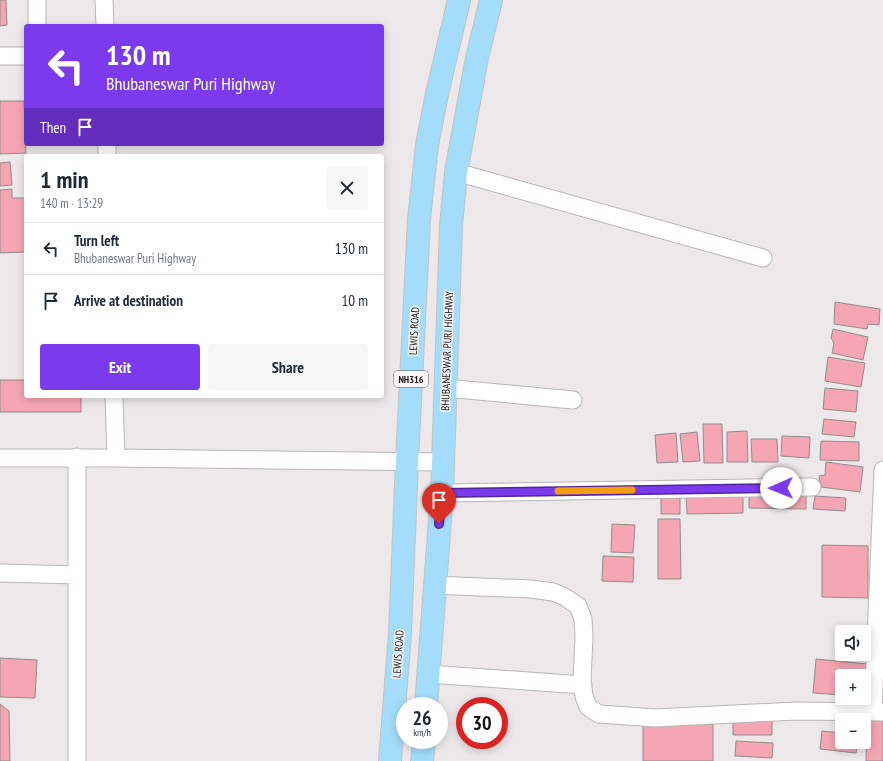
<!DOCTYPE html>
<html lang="en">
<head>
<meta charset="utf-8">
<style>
  :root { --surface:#fff; --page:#f6f6f7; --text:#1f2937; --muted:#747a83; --line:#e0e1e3; --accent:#7c3aed }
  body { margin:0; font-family:"PT Sans Narrow",sans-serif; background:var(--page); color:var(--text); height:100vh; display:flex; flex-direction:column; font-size:15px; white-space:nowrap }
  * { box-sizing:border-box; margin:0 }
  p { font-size:13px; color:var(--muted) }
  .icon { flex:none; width:22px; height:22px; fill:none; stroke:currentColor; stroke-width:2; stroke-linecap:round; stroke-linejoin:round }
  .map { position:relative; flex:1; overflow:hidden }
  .details { position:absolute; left:24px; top:154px; width:360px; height:244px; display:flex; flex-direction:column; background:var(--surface); border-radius:4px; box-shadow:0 2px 10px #0003 }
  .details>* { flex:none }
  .banner { position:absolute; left:24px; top:24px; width:360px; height:122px; border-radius:4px; box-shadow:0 2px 10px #0003; background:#7c3aed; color:#fff; overflow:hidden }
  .buttons { position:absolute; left:835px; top:625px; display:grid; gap:8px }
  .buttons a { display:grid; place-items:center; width:36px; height:36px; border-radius:4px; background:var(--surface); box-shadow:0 2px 10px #0003; font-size:20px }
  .speed { position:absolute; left:396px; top:697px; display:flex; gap:8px; font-size:20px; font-weight:700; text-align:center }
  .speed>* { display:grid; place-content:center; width:52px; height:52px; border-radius:50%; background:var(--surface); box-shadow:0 2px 10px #0003; line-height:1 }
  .speed small { font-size:10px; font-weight:400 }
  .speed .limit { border:6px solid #d22; background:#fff; color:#111 }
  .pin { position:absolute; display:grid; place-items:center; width:34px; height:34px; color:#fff; margin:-41px -17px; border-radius:50% 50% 50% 0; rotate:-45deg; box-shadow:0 0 4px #0007 }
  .pin .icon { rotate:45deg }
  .me { position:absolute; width:44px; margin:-22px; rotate:269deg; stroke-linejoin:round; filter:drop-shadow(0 0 3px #0008) }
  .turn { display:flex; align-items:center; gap:14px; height:84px; padding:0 16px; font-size:18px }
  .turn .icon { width:52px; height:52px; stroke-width:2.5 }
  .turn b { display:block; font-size:28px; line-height:34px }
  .then { display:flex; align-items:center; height:38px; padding:0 16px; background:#0003; gap:8px; font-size:15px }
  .round { display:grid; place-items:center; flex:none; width:42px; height:42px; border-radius:4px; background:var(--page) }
  .overview { display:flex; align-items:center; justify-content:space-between; height:68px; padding:0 16px }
  h1 { font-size:24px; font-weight:700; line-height:30px }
  .button { display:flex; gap:8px; margin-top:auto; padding:8px 16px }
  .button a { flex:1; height:46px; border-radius:4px; background:var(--accent); color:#fff; font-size:16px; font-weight:700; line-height:46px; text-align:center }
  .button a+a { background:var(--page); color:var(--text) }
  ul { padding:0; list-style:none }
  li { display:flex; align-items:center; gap:12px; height:52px; padding:0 16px; border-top:1px solid var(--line) }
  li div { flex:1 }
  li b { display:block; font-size:15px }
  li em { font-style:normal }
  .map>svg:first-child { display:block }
</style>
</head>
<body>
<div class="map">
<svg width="883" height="761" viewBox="0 0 883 761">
  <rect width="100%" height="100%" fill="#ede8e9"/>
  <path fill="#f5a5b3" stroke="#918c8d" d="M 0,0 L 6,0 L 7,25 L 0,26 Z
    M 0,101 L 24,101 L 26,153 L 0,154 Z
    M 10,162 L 12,185 L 0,186 L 0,163 Z
    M 12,189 L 12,198 L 26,198 L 26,252 L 0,253 L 0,190 Z
    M 835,302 L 880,309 L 879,325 L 868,324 L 867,329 L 834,324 Z
    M 833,329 L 868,337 L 863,360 L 832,353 L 834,343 L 831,338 Z
    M 828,357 L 865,363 L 861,387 L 825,381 Z
    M 0,380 L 26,380 L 26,396 L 81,396 L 81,412 L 0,412 Z
    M 825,388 L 858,391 L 856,412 L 823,409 Z
    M 824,419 L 856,422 L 854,437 L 822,434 Z
    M 703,424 L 722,424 L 723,463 L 704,463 Z
    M 747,431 L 748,462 L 727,462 L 727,432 Z
    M 697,432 L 700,461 L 683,462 L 680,434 Z
    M 676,433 L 678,462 L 657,463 L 655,435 Z
    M 782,436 L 810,437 L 809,458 L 781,456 Z
    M 751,439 L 777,439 L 778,462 L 752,462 Z
    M 821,441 L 859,442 L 859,461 L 820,460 Z
    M 826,462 L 863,467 L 860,492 L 821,487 L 819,476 L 825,475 Z
    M 749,492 L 806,492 L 806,509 L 749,508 Z
    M 661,494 L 680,494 L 680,514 L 661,514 Z
    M 743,494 L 743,513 L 687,514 L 686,495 Z
    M 815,496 L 846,498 L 845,511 L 813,509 Z
    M 658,519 L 680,519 L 681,579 L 658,579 Z
    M 612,524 L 635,525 L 633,553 L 611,552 Z
    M 822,545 L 868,546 L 868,598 L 822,597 Z
    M 603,556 L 634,557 L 633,582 L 602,581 Z
    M 0,658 L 37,660 L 35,698 L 0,697 Z
    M 816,659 L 868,664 L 865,697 L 864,676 L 842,676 L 842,695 L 813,693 Z
    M 0,704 L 9,711 L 10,761 L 0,761 Z
    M 733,719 L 772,719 L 772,735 L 733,735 Z
    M 867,720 L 883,721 L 883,761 L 866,761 Z
    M 643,724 L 713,724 L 713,761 L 643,761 Z
    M 822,731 L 842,733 L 842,742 L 858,742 L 856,753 L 820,749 Z
    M 736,741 L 773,743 L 772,758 L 735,756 Z"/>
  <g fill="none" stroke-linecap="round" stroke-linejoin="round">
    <g stroke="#bab5b6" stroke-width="19">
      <path id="minor" d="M 37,0 L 37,26
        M 104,0 L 105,26
        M 0,56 L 26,56
        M 107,144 L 107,156
        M 456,172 L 763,258
        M 446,388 L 573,400
        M 114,396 L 116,458
        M 77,457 L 77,761
        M 0,458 L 116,458 L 443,462
        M 442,493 L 812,487
        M 0,573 L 77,575
        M 434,585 L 531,589 L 553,592 L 565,597 L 578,606 L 583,619 L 584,637 L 582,681 L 584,696 L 588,707 L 599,714 L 655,718 L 796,711 L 883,712
        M 429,674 L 583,685
        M 873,711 L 883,470"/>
    </g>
    <g stroke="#c3c3c3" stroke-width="24">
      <path id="highway" d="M 426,706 L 442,493 L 451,226 L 456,172 L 477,58 L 491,0
        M 390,761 L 400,633 L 407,461 L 419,219 L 427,145 L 437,94 L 459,0
        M 422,761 L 424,740"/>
    </g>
    <use href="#minor" stroke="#fff" stroke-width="17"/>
    <use href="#highway" stroke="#a3ddfb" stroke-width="22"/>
  </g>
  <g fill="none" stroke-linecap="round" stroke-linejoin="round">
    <g stroke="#51269a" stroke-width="10">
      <path id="route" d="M 439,524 L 442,493 L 781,488"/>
    </g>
    <use href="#route" stroke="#7c3aed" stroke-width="7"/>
    <path stroke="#f59e0b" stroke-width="7" d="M 558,491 L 632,490"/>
  </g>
  <g text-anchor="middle" stroke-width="3" stroke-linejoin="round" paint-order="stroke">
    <rect fill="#faf5f6" stroke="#5d5a5b" stroke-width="1" x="394" y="371" width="34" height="16" rx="3"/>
    <g font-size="10" font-weight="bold" fill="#1a1818">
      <text x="411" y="383">NH316</text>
    </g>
    <g font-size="11" fill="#1a1818" stroke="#faf5f6">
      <text transform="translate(414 331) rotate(-87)" y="4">LEWIS ROAD</text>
      <text transform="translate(447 351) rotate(-88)" y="4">BHUBANESWAR PURI HIGHWAY</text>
      <text transform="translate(398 654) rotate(-86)" y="4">LEWIS ROAD</text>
    </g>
  </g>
</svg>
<div class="buttons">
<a><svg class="icon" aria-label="sound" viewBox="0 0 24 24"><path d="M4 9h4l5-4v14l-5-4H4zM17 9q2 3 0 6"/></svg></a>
<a>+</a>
<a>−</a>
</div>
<div class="speed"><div>26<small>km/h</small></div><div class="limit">30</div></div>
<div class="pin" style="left:439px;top:524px;background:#d93025"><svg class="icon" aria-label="arrive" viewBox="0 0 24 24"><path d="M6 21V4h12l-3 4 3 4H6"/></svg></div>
<svg class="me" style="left:781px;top:488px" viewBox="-20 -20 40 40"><circle r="19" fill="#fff"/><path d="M0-13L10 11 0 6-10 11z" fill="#7c3aed"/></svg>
<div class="banner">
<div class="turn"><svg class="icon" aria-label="left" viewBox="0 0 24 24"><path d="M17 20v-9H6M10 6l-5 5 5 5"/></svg><div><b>130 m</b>Bhubaneswar Puri Highway</div></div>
<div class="then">Then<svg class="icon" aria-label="arrive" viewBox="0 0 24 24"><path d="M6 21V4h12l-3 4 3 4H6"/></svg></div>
</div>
<section class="details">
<div class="overview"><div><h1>1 min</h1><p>140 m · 13:29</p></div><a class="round"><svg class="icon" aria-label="close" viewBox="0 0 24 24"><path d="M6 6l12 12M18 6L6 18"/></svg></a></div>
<ul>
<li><svg class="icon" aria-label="left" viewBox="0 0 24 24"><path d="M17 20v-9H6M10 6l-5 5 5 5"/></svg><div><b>Turn left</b><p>Bhubaneswar Puri Highway</p></div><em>130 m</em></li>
<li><svg class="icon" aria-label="arrive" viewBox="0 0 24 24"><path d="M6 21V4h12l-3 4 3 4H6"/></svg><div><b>Arrive at destination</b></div><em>10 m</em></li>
</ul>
<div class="button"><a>Exit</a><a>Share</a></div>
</section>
</div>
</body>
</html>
